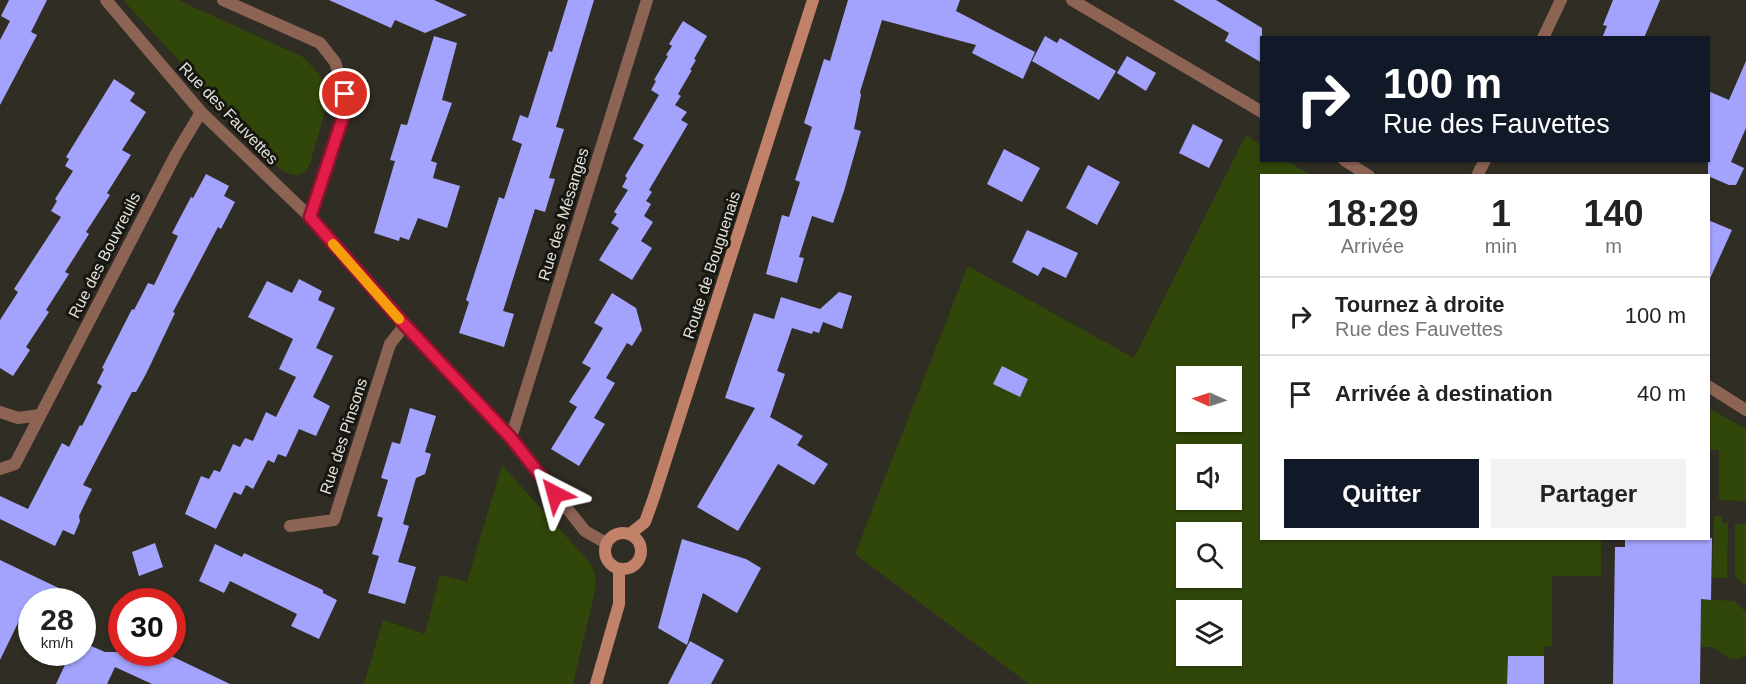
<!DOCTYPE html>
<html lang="fr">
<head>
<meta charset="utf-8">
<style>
  :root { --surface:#fff; --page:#f2f2f2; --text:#222; --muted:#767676; --line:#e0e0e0; --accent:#111827 }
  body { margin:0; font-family:Helvetica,sans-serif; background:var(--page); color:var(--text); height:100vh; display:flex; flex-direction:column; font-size:22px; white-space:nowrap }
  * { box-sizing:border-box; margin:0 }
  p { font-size:20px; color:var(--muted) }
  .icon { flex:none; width:33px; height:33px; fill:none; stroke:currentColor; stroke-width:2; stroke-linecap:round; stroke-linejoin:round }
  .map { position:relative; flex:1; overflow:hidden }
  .side { position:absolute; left:1260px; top:174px; width:450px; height:366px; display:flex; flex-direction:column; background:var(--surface); border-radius:0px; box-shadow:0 2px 4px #0004 }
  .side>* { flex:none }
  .top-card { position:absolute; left:1260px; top:36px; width:450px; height:126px; border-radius:0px; box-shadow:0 2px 4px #0004; background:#111827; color:#fff; overflow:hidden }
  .needle { width:39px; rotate:273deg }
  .tools { position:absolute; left:1176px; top:366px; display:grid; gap:12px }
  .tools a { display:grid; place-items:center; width:66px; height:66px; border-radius:0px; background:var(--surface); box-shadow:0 2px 4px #0004; font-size:30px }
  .speed { position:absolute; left:18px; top:588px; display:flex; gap:12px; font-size:30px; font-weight:700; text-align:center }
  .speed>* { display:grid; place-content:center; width:78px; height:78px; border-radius:50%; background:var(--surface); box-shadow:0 2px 4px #0004; line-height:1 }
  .speed small { font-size:15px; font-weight:400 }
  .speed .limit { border:9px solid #d22; background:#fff; color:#111 }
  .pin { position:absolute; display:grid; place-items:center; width:51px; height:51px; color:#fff; margin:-26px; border:3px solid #fff; border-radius:50%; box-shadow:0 2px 6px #0007 }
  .me { position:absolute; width:66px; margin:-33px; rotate:321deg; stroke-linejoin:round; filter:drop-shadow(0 0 4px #0008) }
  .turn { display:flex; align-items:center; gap:21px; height:126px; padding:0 24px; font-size:27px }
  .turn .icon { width:78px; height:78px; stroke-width:2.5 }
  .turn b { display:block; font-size:42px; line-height:51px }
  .eta { display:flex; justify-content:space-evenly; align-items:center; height:102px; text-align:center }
  .eta b { font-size:36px; font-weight:700; line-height:42px }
  .action { display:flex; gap:12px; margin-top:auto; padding:12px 24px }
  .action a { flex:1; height:69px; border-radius:0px; background:var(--accent); color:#fff; font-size:24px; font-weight:700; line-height:69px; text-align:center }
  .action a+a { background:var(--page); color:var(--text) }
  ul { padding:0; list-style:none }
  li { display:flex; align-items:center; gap:18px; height:78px; padding:0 24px; border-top:2px solid var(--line) }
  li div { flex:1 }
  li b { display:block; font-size:22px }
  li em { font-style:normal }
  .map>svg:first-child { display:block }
</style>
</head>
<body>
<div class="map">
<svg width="1746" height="684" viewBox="0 0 1746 684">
  <rect width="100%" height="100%" fill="#302d24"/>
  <path fill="#314709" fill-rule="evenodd" d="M 123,0 L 178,0 L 303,57 L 320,75 L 327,94 L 327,104 L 310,163 C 303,180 289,177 277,166 Z
    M 1246,135 L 1261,145 L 1262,160 L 1287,161 L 1311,175 L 1262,176 L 1262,538 L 1601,539 L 1601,576 L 1552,576 L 1552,646 L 1544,647 L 1544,656 L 1508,656 L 1507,684 L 1029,684 L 855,554 L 968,266 L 1134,358 ZM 1186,376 L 1232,376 L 1232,422 L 1186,422 ZM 1186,454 L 1232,454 L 1232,500 L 1186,500 ZM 1186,532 L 1232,532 L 1232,578 L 1186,578 ZM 1186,610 L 1232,610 L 1232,656 L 1186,656 Z
    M 1708,408 L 1746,429 L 1746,503 L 1744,501 L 1719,500 L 1719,450 L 1709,450 Z
    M 502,465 L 592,565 C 595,574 597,581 595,591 L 573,684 L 364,684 L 383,620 L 425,634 L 440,575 L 467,582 Z
    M 1714,516 L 1722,516 L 1722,523 L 1728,523 L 1727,578 L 1712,578 Z
    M 1746,517 L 1746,586 L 1735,577 L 1735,524 L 1743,524 L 1746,522 Z
    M 1701,599 L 1734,601 L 1746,612 L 1746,655 L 1738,659 L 1728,658 L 1714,647 L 1700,647 Z"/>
  <path fill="#a3a3fd" d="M 9,0 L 47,0 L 31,32 L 37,35 L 0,105 L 0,40 L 10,21 L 1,16 Z
    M 329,0 L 434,0 L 467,15 L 425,33 L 395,20 L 391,28 Z
    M 568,0 L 594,0 L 556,127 L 564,129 L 549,178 L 555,179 L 545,212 L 535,209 L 503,311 L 514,314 L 504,347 L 459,333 L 469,302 L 466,300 L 499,197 L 504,199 L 522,144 L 512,140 L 520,115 L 528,118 L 549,51 L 552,52 Z
    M 848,0 L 960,0 L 956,11 L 1035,52 L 1023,79 L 972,53 L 976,45 L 882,20 L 860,92 L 861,95 L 854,129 L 861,131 L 844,191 L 833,223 L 812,216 L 799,257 L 804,258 L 797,283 L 766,274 L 782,215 L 789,217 L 800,182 L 795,180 L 812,127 L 804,123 L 824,59 L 830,61 Z
    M 1173,0 L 1216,0 L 1262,28 L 1262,63 L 1225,41 L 1229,33 Z
    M 1613,0 L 1660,0 L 1644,38 L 1602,38 L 1607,26 L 1603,25 Z
    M 683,21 L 707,36 L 694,59 L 696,60 L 690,70 L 692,70 L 678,94 L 681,96 L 675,105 L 687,112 L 681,120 L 688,124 L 649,190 L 652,192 L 646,201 L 651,204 L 644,216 L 653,222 L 641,241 L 652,248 L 632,280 L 599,260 L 619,228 L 611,223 L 617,214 L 614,212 L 628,190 L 622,187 L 627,178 L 625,176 L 644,145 L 633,139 L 659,95 L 651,90 L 656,81 L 654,80 L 668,56 L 666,55 L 672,46 L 669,44 Z
    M 434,36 L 457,43 L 442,100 L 452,103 L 431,161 L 437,163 L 433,178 L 460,186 L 447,228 L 418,218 L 409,240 L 400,237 L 399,241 L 374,233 L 395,161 L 390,160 L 401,124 L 407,125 Z
    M 1045,36 L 1057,43 L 1060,38 L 1116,71 L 1099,100 L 1032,61 Z
    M 1127,56 L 1156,73 L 1146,91 L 1117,73 Z
    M 1746,61 L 1746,128 L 1731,162 L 1744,168 L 1736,185 L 1729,185 L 1708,176 L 1708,91 L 1729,100 Z
    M 114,79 L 135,93 L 130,101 L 146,112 L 122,150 L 131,155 L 107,193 L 110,195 L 86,232 L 89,234 L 65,272 L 69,274 L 46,310 L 49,312 L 26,347 L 30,350 L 13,376 L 0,368 L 0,320 L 18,292 L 14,289 L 61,217 L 51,211 L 57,201 L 55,199 L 73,171 L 65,166 L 69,159 L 66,157 Z
    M 1193,124 L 1223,140 L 1209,168 L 1179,153 Z
    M 1004,149 L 1040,168 L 1022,202 L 987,184 Z
    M 1088,165 L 1120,182 L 1097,225 L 1066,208 Z
    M 206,174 L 229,186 L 224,196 L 235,202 L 221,229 L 218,227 L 173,312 L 175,313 L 146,374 L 136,392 L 132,392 L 83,485 L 92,489 L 79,516 L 80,521 L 74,535 L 63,530 L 55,546 L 0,519 L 0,496 L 28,509 L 62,443 L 69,447 L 80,425 L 82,426 L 102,386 L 97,383 L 104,369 L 102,368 L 132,309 L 134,310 L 148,283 L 154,285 L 178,236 L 172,233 L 191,197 L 193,198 Z
    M 1708,220 L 1732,230 L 1708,283 Z
    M 1027,230 L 1078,253 L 1066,278 L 1043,267 L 1038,276 L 1012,262 Z
    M 299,279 L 322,291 L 318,300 L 335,308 L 316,348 L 333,356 L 313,397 L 330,406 L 316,436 L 299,429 L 286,457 L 278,454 L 274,463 L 268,460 L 253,489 L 246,485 L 241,495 L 234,492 L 216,529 L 185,514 L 201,476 L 209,479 L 214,470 L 220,472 L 233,444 L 240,447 L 245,438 L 253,441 L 266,412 L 276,417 L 296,377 L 279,369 L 293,339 L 248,317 L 267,281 L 292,293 Z
    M 839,292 L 852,296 L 842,329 L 823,322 L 819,333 L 813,331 L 812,334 L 792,328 L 777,371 L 785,374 L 770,417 L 803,436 L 797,445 L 828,464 L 814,485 L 778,464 L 738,531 L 697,507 L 755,408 L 725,398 L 754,313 L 774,319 L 781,297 L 820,309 Z
    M 612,293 L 636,308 L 642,330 L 632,346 L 627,343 L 606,378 L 615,383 L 594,418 L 605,424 L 579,466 L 551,449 L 577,407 L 569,402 L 591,368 L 582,363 L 603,328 L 594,323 Z
    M 1002,366 L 1028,379 L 1020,397 L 993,384 Z
    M 410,408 L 436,416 L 425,452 L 431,454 L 425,474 L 416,478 L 403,524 L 409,526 L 398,562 L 416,567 L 405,604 L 368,593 L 379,556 L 372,554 L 383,518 L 377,516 L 388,480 L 381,478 L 392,442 L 400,444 Z
    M 1625,538 L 1712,538 L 1711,600 L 1701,599 L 1700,684 L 1613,684 L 1615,547 L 1625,547 Z
    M 682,539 L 746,559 L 761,568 L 737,613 L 703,593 L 687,645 L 658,628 Z
    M 155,543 L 163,567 L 139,576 L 132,552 Z
    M 215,544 L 242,557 L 244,553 L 323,590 L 323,593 L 337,600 L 319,639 L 291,626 L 297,614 L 230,581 L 224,593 L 199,581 Z
    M 0,560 L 88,602 L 32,602 L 32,627 L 19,621 L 0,660 Z
    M 690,641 L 724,660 L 711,684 L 668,684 Z
    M 82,642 L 105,652 L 163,652 L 230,684 L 152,684 L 115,667 L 107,684 L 56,684 L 71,652 L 82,652 Z
    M 1508,656 L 1544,656 L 1544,684 L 1507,684 Z"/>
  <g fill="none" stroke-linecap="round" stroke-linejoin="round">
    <path stroke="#8d6454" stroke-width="12" d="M 106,0 L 201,112 L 310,217 L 405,325 L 511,438 L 585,531 L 606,543
      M 223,0 L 320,43 L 335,62 L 345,94 L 342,120 L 310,217
      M 1072,0 L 1262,112
      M 1543,38 L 1561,0
      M 1344,160 L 1369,176
      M 1477,176 L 1485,160
      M 1708,386 L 1746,410
      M 0,412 L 18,418 L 40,415
      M 511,438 L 647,0
      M 0,469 L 15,464 L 176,154 L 201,112
      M 290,526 L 334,520 L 390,344 L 405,325"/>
    <path stroke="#c28269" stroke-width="12" d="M605 551a18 18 0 1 1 36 0a18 18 0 1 1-36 0Z
      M 630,534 L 645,522 L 654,497 L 813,0
      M 596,684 L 619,604 L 619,569"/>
  </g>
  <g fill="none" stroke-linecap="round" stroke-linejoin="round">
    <g stroke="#92132f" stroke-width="15">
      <path id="route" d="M 345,94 L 342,120 L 310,217 L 405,325 L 511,438 L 555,494"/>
    </g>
    <use href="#route" stroke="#e11d48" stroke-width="10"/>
    <path stroke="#f59e0b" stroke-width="10" d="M 333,244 L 399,319"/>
  </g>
  <g text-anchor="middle" stroke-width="6" stroke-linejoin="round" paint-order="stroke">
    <g font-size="16" fill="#e3e1db" stroke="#171611">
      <text transform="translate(229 113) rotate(46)" y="6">Rue des Fauvettes</text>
      <text transform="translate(563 214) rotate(-73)" y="6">Rue des Mésanges</text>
      <text transform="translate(104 255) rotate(-63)" y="6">Rue des Bouvreuils</text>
      <text transform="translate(711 265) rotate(-72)" y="6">Route de Bouguenais</text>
      <text transform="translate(343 436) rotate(-72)" y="6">Rue des Pinsons</text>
    </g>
  </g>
</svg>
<div class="tools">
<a><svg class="needle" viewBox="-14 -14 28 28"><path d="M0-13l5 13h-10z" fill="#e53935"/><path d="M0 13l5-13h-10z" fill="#767676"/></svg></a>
<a><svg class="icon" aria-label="sound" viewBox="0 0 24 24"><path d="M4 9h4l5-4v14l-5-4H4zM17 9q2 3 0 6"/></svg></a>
<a><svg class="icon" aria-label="search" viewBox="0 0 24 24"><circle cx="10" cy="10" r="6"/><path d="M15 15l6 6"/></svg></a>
<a><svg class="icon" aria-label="layers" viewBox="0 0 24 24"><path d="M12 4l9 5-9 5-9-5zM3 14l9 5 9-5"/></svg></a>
</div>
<div class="speed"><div>28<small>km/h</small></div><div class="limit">30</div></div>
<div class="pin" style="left:345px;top:94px;background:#d93025"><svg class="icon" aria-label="arrive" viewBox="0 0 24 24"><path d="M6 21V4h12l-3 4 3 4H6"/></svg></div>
<svg class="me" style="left:555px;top:494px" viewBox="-20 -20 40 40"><path d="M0-17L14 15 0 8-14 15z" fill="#e11d48" stroke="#fff" stroke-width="4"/></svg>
<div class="top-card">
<div class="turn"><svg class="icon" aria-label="right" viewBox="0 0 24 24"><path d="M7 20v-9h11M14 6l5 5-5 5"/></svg><div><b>100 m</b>Rue des Fauvettes</div></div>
</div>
<section class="side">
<div class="eta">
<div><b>18:29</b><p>Arrivée</p></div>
<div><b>1</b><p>min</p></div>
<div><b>140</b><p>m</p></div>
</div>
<ul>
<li><svg class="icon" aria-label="right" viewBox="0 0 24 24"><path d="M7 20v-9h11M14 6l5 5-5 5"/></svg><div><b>Tournez à droite</b><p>Rue des Fauvettes</p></div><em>100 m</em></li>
<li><svg class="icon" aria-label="arrive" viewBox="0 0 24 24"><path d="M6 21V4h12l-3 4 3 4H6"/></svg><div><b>Arrivée à destination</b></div><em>40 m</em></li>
</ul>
<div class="action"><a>Quitter</a><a>Partager</a></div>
</section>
</div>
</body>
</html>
